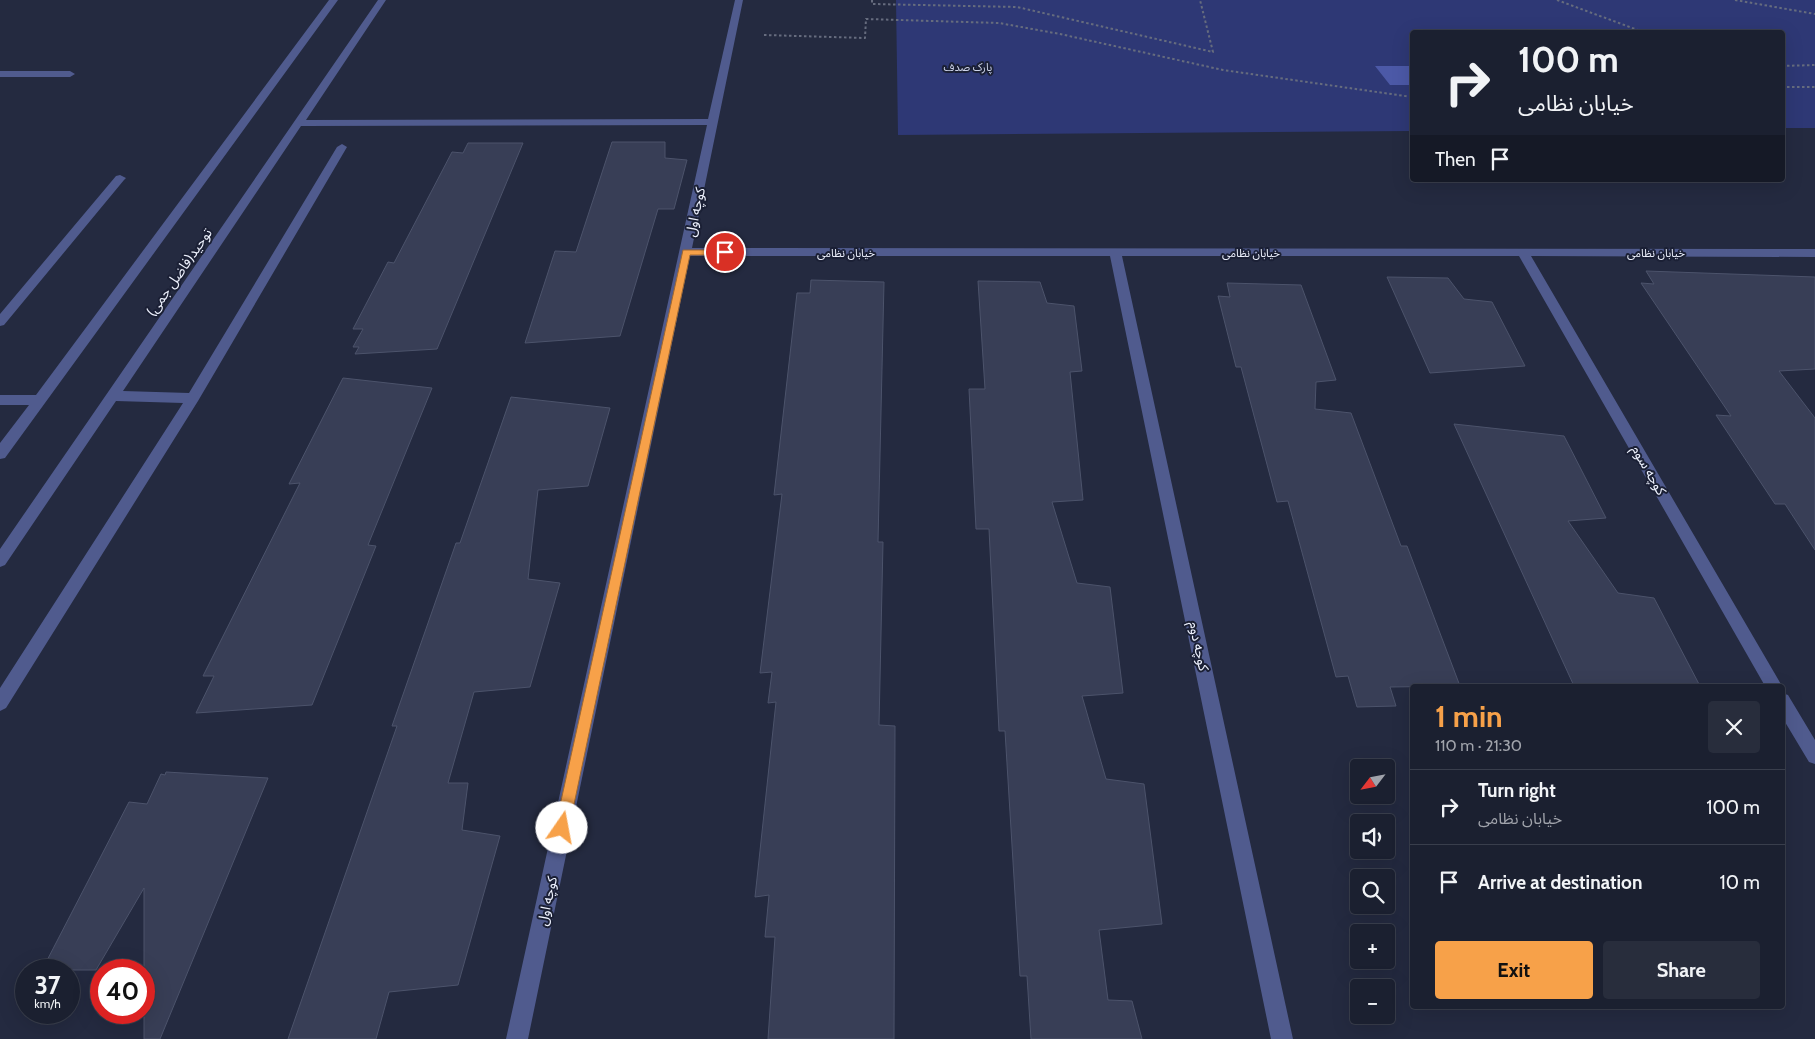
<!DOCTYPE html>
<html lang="en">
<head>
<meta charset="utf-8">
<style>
  :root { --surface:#1b2030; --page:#282d3c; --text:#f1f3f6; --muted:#a0a3ab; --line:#393e4c; --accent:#f7a149 }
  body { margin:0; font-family:Cabin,"Noto Sans Arabic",sans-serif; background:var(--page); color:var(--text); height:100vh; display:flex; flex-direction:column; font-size:19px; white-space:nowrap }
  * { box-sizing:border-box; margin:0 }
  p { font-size:16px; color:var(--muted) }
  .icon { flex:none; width:28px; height:28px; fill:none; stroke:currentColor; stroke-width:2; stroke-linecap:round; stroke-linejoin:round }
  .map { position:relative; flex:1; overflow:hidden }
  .panel { position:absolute; left:1410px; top:684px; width:375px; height:325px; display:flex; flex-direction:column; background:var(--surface); border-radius:5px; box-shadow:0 5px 20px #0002,0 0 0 1px var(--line) }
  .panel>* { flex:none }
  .top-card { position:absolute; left:1410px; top:30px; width:375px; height:152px; border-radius:5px; box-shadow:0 5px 20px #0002,0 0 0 1px var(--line); background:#1b2030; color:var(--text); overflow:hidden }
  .needle { width:32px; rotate:238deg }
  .fabs { position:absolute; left:1350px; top:759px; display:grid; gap:10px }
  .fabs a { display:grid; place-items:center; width:45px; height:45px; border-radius:5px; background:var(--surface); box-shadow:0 5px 20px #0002,0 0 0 1px var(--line); font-size:25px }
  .speed { position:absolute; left:15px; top:959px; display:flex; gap:10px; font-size:25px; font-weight:700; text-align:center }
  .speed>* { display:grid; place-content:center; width:65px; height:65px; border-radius:50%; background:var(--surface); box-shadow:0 5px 20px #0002,0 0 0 1px var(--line); line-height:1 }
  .speed small { font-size:12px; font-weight:400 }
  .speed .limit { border:8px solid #d22; background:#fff; color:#111 }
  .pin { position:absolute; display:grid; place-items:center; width:42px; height:42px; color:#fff; margin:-21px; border:2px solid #fff; border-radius:50%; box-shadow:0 1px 5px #0007 }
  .me { position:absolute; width:55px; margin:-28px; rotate:12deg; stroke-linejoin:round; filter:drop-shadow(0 0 4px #0008) }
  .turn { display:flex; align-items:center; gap:18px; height:105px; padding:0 25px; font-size:22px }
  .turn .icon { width:65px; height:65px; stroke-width:2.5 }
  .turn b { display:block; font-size:35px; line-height:42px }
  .then { display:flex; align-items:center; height:48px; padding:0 25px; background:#0003; gap:10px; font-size:19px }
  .round { display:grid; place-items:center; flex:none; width:52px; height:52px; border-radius:5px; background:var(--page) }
  .head { display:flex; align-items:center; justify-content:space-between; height:85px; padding:0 25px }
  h1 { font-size:30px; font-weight:700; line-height:38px; color:var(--accent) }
  .action { display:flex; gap:10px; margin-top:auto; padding:10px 25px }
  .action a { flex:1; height:58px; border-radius:5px; background:var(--accent); color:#111; font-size:20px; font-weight:700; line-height:58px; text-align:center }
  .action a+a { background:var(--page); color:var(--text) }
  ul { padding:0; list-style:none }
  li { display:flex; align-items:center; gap:15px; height:75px; padding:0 25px; border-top:1px solid var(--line) }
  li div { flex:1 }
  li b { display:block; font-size:19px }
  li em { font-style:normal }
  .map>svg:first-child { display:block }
</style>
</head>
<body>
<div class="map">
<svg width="1815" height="1039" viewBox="0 0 1815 1039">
  <rect width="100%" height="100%" fill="#242a40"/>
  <path fill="#2e3875" d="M 896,0 L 1815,0 L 1815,128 L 1783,128 L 1782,32 L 1412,32 L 1412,131 L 898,135 Z"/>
  <path fill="#4c59a7" d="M 1375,66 L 1412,66 L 1412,85 L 1390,85 Z"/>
  <path fill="#383e56" stroke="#4c536b" d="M 612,142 L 665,142 L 665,158 L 687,160 L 674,209 L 658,209 L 620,336 L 525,343 L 555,251 L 576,252 Z
    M 468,143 L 523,143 L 437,349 L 355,354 L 359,347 L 353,347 L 363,329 L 353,329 L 388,262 L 394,263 L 452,152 L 463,153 Z
    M 1646,271 L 1815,277 L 1815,369 L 1779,371 L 1815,418 L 1815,550 L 1785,504 L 1775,504 L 1716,415 L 1731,416 L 1641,283 L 1654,284 Z
    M 1387,277 L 1448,278 L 1464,299 L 1492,302 L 1525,366 L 1430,373 Z
    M 811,280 L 884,282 L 878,542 L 883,542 L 879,725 L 895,726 L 894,1039 L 768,1039 L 775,937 L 765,937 L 769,895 L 755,897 L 776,702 L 768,703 L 772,672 L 760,673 L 782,494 L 774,495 L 797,293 L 810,293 Z
    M 978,281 L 1040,282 L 1047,303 L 1074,306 L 1082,371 L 1070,372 L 1083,500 L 1052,502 L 1077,583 L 1110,587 L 1123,693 L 1082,696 L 1106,779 L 1144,784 L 1162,924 L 1099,930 L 1108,1000 L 1132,1001 L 1142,1039 L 1031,1039 L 1027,976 L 1020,976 L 1005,731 L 999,731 L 989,529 L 976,529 L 969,389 L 985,389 Z
    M 1227,283 L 1301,285 L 1336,380 L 1316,382 L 1315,409 L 1351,413 L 1401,546 L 1407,546 L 1460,686 L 1390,687 L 1396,706 L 1357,707 L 1348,676 L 1336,677 L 1288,501 L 1277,502 L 1241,367 L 1236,367 L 1218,296 L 1230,297 Z
    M 343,378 L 432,388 L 368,545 L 376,546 L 312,705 L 196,713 L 214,676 L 203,676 L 300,483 L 289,484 Z
    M 511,397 L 610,408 L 588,486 L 538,490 L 528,579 L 560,583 L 530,687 L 474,692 L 448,783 L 468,783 L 462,830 L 500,836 L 458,985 L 389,992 L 376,1039 L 288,1039 L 397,726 L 392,726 L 456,543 L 460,543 Z
    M 1454,424 L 1564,436 L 1606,518 L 1568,521 L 1618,593 L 1654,598 L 1700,686 L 1574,686 Z
    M 166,772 L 268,778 L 160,1039 L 144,1039 L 144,888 L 96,970 L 42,970 L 129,802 L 147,804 L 161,774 L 165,775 Z"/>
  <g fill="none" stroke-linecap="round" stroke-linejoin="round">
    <path stroke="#666c7e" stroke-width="2" stroke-dasharray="2.5 2.5" stroke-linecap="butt" d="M 872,0 L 872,4 L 1017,7 L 1213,52 L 1200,0
      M 1557,0 L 1643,32
      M 1735,0 L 1815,14
      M 764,35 L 865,38 L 866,19 L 999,23 L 1060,34 L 1223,70 L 1412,97
      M 1782,66 L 1815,65
      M 1782,87 L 1815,87"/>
    <path fill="#505b8e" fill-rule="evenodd" d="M 329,0 L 338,0 L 5,458 L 0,459 L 0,443 L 29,405 L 0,405 L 0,395 L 36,395 Z
      M 378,0 L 386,0 L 306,120 L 708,119 L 735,0 L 743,0 L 692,248 L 1815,249 L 1815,257 L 1531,256 L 1782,686 L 1765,686 L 1519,256 L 1122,256 L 1293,1039 L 1271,1039 L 1110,256 L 690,256 L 528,1039 L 506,1039 L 707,125 L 301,126 L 123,391 L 189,393 L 337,147 L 342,144 L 347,147 L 198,401 L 6,708 L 0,711 L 0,688 L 183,403 L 116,401 L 5,565 L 0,567 L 0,549 Z
      M 0,71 L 70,71 L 75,74 L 70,77 L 0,77 Z
      M 120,175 L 126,178 L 124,180 L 4,325 L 0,326 L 0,314 L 116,176 Z
      M 1782,693 L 1788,695 L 1815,740 L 1815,764 L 1809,762 L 1782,717 Z"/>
  </g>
  <path fill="#f7a149" stroke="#a1692f" d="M 683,250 L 725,250 L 730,252 L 725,255 L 690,255 L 569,828 L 567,833 L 562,835 L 557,833 L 555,828 Z"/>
  <g text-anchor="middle" stroke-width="4" stroke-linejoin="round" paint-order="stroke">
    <g font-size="11" fill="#cfd5eb" stroke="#1b2035">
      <text x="968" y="71">پارک صدف</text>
    </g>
    <g font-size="11" fill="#eef2fe" stroke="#1b2035">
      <text x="846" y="257">خیابان نظامی</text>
      <text x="1251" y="257">خیابان نظامی</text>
      <text x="1656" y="257">خیابان نظامی</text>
    </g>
    <g font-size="14" fill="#eef2fe" stroke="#1b2035">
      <text transform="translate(695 212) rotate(-78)" y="5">کوچه اول</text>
      <text transform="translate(179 272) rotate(-55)" y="5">توحید(فاضل جمی)</text>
      <text transform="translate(1649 470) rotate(60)" y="5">کوچه سوم</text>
      <text transform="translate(1199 646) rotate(78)" y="5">کوچه دوم</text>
      <text transform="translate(547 901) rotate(-78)" y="5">کوچه اول</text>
    </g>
  </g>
</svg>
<div class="fabs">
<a><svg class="needle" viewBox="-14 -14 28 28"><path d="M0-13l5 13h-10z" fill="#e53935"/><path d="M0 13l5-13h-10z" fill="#a0a3ab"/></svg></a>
<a><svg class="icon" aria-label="sound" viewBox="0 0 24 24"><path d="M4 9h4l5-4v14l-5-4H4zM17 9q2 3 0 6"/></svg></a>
<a><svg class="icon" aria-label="search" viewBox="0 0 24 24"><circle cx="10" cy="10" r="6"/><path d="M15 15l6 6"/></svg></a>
<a>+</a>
<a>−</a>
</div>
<div class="speed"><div>37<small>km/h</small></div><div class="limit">40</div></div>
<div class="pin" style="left:725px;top:252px;background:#d93025"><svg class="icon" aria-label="arrive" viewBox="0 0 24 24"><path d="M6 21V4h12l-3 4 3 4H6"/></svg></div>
<svg class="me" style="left:562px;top:828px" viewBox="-20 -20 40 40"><circle r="19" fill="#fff"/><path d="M0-13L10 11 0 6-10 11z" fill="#f7a149"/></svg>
<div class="top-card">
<div class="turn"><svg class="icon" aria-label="right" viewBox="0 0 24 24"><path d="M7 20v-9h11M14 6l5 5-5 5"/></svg><div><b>100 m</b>خیابان نظامی</div></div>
<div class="then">Then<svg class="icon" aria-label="arrive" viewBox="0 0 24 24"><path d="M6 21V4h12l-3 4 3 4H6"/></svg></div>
</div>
<section class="panel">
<div class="head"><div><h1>1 min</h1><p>110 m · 21:30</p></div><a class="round"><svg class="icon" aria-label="close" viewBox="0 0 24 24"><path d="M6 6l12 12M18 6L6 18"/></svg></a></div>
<ul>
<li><svg class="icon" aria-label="right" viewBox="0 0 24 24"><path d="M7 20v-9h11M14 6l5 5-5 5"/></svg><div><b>Turn right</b><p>خیابان نظامی</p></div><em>100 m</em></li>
<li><svg class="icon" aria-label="arrive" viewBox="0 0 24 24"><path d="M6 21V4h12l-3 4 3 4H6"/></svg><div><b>Arrive at destination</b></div><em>10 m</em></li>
</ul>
<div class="action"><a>Exit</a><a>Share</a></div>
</section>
</div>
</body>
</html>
